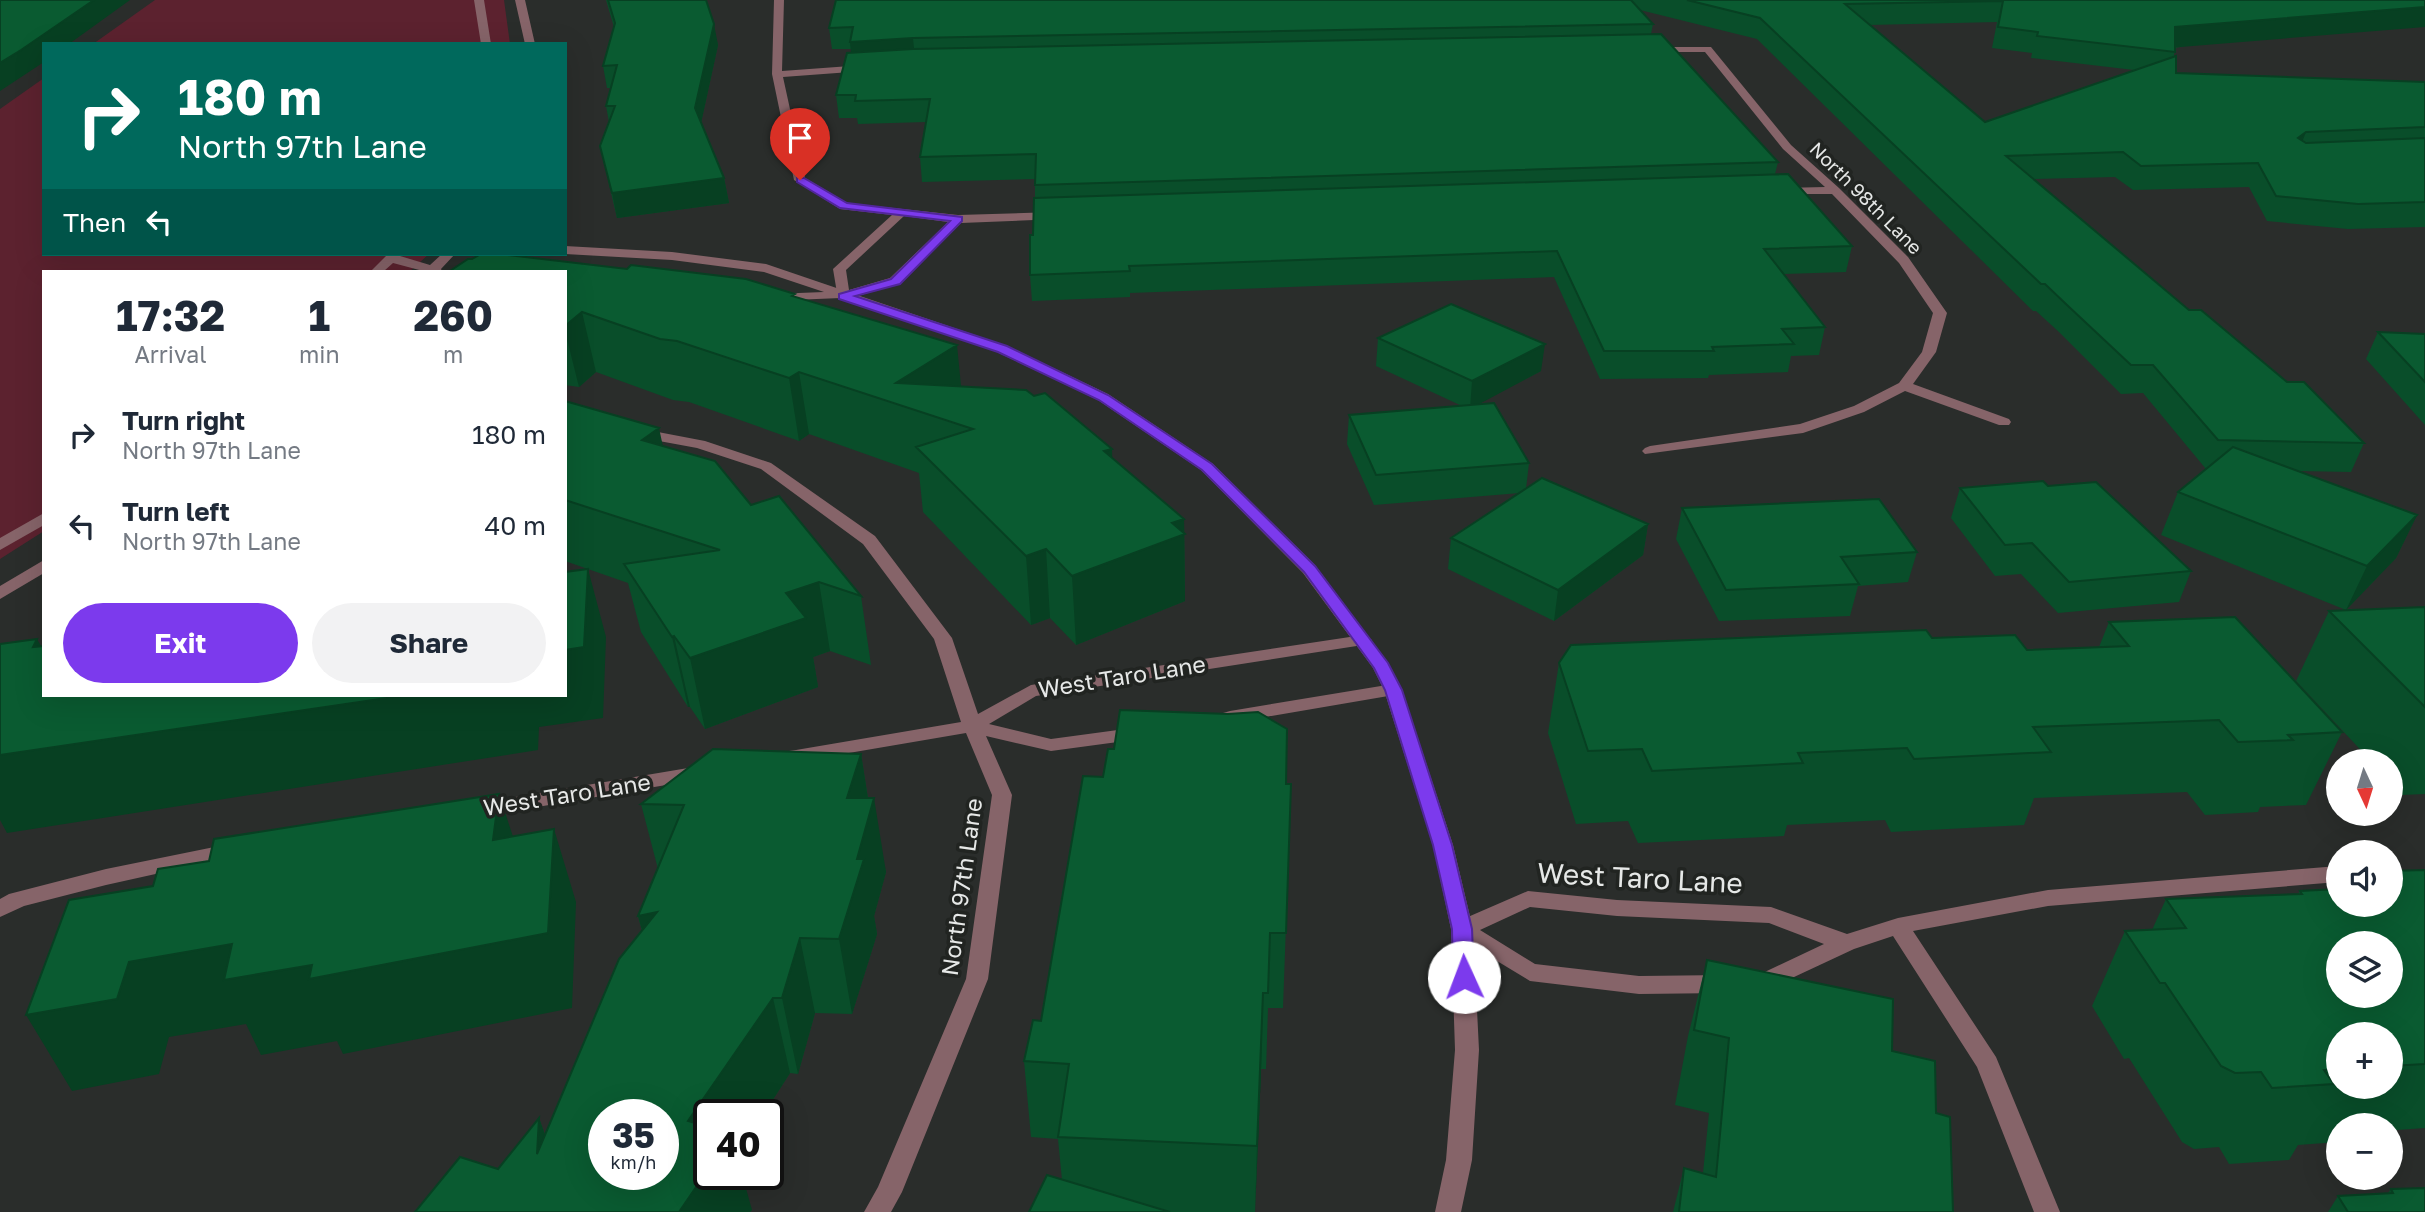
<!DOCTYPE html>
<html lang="en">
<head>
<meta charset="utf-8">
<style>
  :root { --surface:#fff; --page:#f2f2f3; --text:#1f2937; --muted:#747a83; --accent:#7c3aed }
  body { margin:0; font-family:"Golos Text",sans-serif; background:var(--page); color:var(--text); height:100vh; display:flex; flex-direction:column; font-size:26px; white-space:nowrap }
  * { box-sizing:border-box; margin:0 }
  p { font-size:23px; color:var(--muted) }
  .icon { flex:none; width:38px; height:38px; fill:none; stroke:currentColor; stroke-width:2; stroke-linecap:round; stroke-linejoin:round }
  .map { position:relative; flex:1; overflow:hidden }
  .sheet { position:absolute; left:42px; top:270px; width:525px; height:427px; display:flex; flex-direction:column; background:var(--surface); border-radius:0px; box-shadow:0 7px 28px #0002 }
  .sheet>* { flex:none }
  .top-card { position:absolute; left:42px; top:42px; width:525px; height:214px; border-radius:0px; box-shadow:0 7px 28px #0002; background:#00695c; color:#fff; overflow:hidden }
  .needle { width:46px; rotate:176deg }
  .buttons { position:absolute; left:2326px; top:749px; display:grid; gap:14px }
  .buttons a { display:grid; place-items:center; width:77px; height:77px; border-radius:50%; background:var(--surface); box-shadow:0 7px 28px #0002; font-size:35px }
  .speed { position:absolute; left:588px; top:1099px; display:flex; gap:14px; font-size:35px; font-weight:700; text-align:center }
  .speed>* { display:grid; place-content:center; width:91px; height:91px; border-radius:50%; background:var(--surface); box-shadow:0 7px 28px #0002; line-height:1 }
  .speed small { font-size:18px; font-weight:400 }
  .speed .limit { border:4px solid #111; border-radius:10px; background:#fff; color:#111 }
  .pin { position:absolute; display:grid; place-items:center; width:60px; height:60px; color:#fff; margin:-72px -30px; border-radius:50% 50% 50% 0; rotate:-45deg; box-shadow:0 0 7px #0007 }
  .pin .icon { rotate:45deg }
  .me { position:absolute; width:77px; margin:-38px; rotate:358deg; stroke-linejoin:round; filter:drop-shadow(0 0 5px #0008) }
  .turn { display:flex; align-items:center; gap:24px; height:147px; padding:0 21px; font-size:32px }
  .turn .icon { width:91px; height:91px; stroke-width:2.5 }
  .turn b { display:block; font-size:49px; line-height:60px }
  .then { display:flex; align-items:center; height:66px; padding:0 21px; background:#0003; gap:14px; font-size:26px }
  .eta { display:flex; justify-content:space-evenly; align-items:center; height:119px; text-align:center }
  .eta b { font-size:42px; font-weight:700; line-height:49px }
  .cta { display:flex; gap:14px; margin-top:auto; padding:14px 21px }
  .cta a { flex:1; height:80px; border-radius:42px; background:var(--accent); color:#fff; font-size:28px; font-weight:700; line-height:80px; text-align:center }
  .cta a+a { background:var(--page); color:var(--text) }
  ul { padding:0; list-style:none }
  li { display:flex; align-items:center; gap:21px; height:91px; padding:0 21px }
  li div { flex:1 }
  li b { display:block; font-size:26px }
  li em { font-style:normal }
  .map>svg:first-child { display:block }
</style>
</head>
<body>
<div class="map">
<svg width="2425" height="1212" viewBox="0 0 2425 1212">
  <rect width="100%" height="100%" fill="#2a2d2b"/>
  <path fill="#5c222f" d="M 155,0 L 504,0 L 510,44 L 93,44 Z
    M 44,78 L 44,254 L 429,254 L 410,271 L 44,271 L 44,531 L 0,559 L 0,109 Z"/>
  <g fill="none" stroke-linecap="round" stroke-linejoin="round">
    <path fill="#866469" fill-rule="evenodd" d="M 774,0 L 784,0 L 782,71 L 864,65 L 869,68 L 864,71 L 783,77 L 805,178 L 847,203 L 958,215 L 1054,212 L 1058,213 L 1058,219 L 961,223 L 900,284 L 843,300 L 838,299 L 833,269 L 892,215 L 840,209 L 794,180 L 772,74 ZM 904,216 L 948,222 L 890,278 L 849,290 L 846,270 Z
      M 1649,47 L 1711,47 L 1791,145 L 1839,188 L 1908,257 L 1947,313 L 1936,352 L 1913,384 L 2009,419 L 2011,422 L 2009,425 L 1999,425 L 1905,391 L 1864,412 L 1803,433 L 1645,454 L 1642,451 L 1645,448 L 1650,446 L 1800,424 L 1854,406 L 1899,383 L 1922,352 L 1933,313 L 1899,263 L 1832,194 L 1778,194 L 1776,192 L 1782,188 L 1825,187 L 1783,149 L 1705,52 L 1652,52 L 1647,49 Z
      M 637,428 L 705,441 L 771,463 L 875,536 L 952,638 L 978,714 L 1031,685 L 1363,635 L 1372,640 L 1363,645 L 1036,696 L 989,724 L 1051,739 L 1140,727 L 1147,729 L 1150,733 L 1147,737 L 1140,739 L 1051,751 L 986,736 L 1012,795 L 988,979 L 902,1192 L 891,1212 L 864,1212 L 878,1187 L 966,979 L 992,795 L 966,733 L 796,762 L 789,761 L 786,756 L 789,751 L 796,750 L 961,722 L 934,639 L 863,544 L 761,469 L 697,448 L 632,436 L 629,433 Z
      M 1393,684 L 1402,690 L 1400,694 L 1230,723 L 1223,721 L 1220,717 L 1223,713 L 1230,711 Z
      M 700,766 L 707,768 L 710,773 L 707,778 L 479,817 L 472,815 L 469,810 L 472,805 L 479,803 Z
      M 234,843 L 241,845 L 244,850 L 241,855 L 106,885 L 24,906 L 0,917 L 0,899 L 9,894 L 106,869 Z
      M 2338,866 L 2338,882 L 2048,906 L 1913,931 L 1996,1057 L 2060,1212 L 2034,1212 L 1977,1067 L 1893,936 L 1854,949 L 1760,993 L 1752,990 L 1749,984 L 1752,978 L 1824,944 L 1769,923 L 1617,916 L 1530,907 L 1480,930 L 1535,964 L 1639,976 L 1725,975 L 1733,978 L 1736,984 L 1733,990 L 1725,993 L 1639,994 L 1530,981 L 1454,935 L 1451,929 L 1454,923 L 1528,891 L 1617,900 L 1771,907 L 1847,934 L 1898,918 L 2048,890 Z"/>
    <path fill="#866469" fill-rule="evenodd" d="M 474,0 L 484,0 L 491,44 L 481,44 Z
      M 515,0 L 525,0 L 535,44 L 525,44 Z
      M 565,246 L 672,252 L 766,264 L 1007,346 L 1108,394 L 1213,464 L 1315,565 L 1388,663 L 1402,690 L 1453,845 L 1473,929 L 1479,1050 L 1472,1160 L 1461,1212 L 1435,1212 L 1446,1160 L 1455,1050 L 1451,929 L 1433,845 L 1384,690 L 1373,668 L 1303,573 L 1201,470 L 1098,400 L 997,352 L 841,298 L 768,301 L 766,298 L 773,294 L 824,292 L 764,272 L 672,260 L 565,254 Z
      M 388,254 L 401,254 L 400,256 L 430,265 L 442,254 L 455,254 L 441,269 L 442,271 L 423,271 L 393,263 L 384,271 L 371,271 Z
      M 44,513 L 44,525 L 0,550 L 0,538 Z
      M 44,560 L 44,573 L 0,599 L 0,586 Z"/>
  </g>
  <path fill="#094e2a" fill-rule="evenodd" d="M 606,0 L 706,0 L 718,45 L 701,123 L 724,178 L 729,203 L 617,218 L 600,146 L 609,122 L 606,106 L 611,88 L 607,88 L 603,66 L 614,27 Z
    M 836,0 L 2425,0 L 2175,48 L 2174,56 L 2176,73 L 2425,82 L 2425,227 L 2348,229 L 2267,221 L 2249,187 L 2133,190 L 2115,177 L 2034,179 L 2189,310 L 2287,382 L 2364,443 L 2351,472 L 2298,471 L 2417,515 L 2396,558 L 2346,610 L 2425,607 L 2425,794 L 2402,795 L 2390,782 L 2390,761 L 2371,761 L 2296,681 L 2329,611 L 2346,610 L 2161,535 L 2178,492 L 2206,469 L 2143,393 L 2121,394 L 2059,332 L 2036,311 L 2033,311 L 1757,39 L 1640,10 L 1653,24 L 1651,34 L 1778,162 L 1775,174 L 1852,246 L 1846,272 L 1784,274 L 1825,327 L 1819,355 L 1791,356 L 1788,372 L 1709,375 L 1708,378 L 1600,379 L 1554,277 L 1130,293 L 1130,297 L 1032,301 L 1030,275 L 1035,198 L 1035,179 L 922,182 L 920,157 L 926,122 L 858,124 L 857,118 L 839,118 L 836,95 L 851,53 L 851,49 L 832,49 L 829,28 ZM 1997,22 L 1992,48 L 2032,53 L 2031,58 L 2134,70 L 1985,122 L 1869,25 Z
    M 565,271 L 796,297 L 961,386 L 1034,396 L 1112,449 L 1112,458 L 1184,519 L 1185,601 L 1076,645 L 1050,618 L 1031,625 L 923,512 L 919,473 L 809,434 L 799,441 L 689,402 L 673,400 L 596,372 L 579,387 L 565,385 Z
    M 2378,332 L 2425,334 L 2425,425 L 2366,359 Z
    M 1378,338 L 1541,371 L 1478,404 L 1529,463 L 1526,489 L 1648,524 L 1643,555 L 1554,621 L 1448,569 L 1451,538 L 1520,493 L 1374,505 L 1347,444 L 1349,415 L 1462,406 L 1376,366 Z
    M 565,401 L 663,446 L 861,596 L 871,665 L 830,651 L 813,657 L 818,687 L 705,729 L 690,707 L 688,707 L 641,632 L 628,583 L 565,561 Z
    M 2048,486 L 2191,571 L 2179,602 L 2058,613 L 2021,574 L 1995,576 L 1951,518 L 1960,488 Z
    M 1682,508 L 1917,552 L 1908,582 L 1858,586 L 1850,616 L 1719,621 L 1676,539 Z
    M 2109,622 L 2342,732 L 2306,805 L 2260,807 L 2258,812 L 2205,815 L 2187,792 L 2034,798 L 2024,825 L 1891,832 L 1885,820 L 1787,825 L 1784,836 L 1638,843 L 1628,821 L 1576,824 L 1548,733 L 1559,663 L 1932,638 L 2027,650 L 2099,647 Z
    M 1114,749 L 1291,784 L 1283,1008 L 1268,1008 L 1266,1069 L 1261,1069 L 1255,1212 L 1029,1212 L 1062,1180 L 1058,1139 L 1031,1137 L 1024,1061 L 1041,1021 L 1103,777 Z
    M 861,754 L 868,798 L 886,872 L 874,916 L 877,934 L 852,1014 L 815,1013 L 798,1074 L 790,1073 L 763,1115 L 709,1115 L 752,1210 L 750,1212 L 415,1212 L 498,1169 L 539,1118 L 545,1135 L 642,931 L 638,916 L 658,869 L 641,804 Z
    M 2425,870 L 2425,1128 L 2397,1130 L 2390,1139 L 2390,1125 L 2338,1125 L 2338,1142 L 2298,1145 L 2289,1160 L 2229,1164 L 2219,1147 L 2194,1149 L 2182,1142 L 2129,1058 L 2124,1059 L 2092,1006 L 2125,931 L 2152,930 L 2166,899 L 2298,894 L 2300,891 L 2390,905 L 2390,871 ZM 2338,1034 L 2390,1034 L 2390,1087 L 2338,1087 Z
    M 1707,960 L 1892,1051 L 1936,1113 L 1953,1212 L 1673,1212 L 1684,1168 L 1703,1173 L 1709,1113 L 1675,1105 L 1688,1036 Z
    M 2391,1189 L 2425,1212 L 2328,1212 L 2338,1196 L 2388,1193 Z"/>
  <path fill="#074022" d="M 94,0 L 130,0 L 69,44 L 44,44 L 44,62 L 0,91 L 0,63 Z
    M 2425,7 L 2425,27 L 2168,48 L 2175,27 Z
    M 714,24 L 718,45 L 699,132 L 695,108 Z
    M 913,38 L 915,59 L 852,64 L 850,42 Z
    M 2306,132 L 2297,155 L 2298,138 Z
    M 724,178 L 729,203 L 617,218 L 612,193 Z
    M 582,312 L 596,372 L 579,387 L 565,331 L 565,326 Z
    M 1545,344 L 1541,371 L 1470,409 L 1472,381 Z
    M 957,345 L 963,406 L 896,383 Z
    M 799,372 L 809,434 L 799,441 L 789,378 Z
    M 659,428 L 673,493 L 642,440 Z
    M 1112,449 L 1114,514 L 1104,451 Z
    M 2417,515 L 2396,558 L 2346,610 L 2367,566 Z
    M 1184,519 L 1185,601 L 1076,645 L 1072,576 L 1172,523 Z
    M 1648,524 L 1643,555 L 1554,621 L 1558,590 Z
    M 1046,549 L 1050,618 L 1031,625 L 1026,556 Z
    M 588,569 L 606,637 L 603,718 L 539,727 L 538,750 L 7,833 L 0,820 L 0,755 L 407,695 L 565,695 L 565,650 Z
    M 819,582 L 830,651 L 813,657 L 818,687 L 705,729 L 690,658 L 786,593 Z
    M 674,636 L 690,707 L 688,707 L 672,637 Z
    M 37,639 L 44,651 L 33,647 Z
    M 861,754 L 870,812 L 874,798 L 886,872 L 874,916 L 877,934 L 852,1014 L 839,939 L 847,798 Z
    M 499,794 L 523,867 L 493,840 Z
    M 554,829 L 576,902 L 572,1008 L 343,1054 L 337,1041 L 261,1055 L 246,1024 L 169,1037 L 159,1074 L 72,1091 L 26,1015 L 129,962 Z
    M 657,912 L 659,990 L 638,916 Z
    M 800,938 L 815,1013 L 798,1074 L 782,998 Z
    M 1263,993 L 1261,1069 L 1255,1212 L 1257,1146 Z
    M 773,998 L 790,1073 L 763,1115 L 709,1115 L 709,1174 L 742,1174 L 752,1210 L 750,1212 L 679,1212 L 688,1121 Z
    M 539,1118 L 566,1194 L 537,1154 Z"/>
  <path fill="#0a5b31" stroke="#074022" stroke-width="2" fill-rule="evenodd" d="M 0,0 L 94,0 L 21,50 L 0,63 Z
    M 608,0 L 706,0 L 714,24 L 695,108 L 724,178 L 612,193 L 600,146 L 615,106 L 606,106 L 617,65 L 603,66 L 615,23 Z
    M 836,0 L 1631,0 L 1653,24 L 913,38 L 850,42 L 853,27 L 829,28 Z
    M 1687,0 L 2425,0 L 2425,7 L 2175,27 L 2175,52 L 2037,36 L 2038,32 L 1998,27 L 2003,1 L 1845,4 L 1985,122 L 2176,56 L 2176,73 L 2425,82 L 2425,127 L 2306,132 L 2298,138 L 2306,143 L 2425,138 L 2425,202 L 2358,204 L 2276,196 L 2258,163 L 2141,166 L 2123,152 L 2006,156 L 2189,310 L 2201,310 L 2287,382 L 2304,382 L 2364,443 L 2218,440 L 2153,365 L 2131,365 L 2067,305 L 2045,284 L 2041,284 L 1760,18 Z
    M 1661,34 L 1778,162 L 1035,185 L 1036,154 L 920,157 L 930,99 L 855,101 L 856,95 L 836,95 L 847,53 L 913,49 Z
    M 1788,174 L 1852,246 L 1764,249 L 1825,327 L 1782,329 L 1794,344 L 1712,347 L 1714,351 L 1604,351 L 1557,251 L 1129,266 L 1130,271 L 1030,275 L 1030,235 L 1033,235 L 1034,198 Z
    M 481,254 L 499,254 L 627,269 L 631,265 L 746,279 L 795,294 L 792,296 L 957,345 L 896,383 L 1026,390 L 1034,396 L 1045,393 L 1112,449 L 1104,451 L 1184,519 L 1172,523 L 1185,534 L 1072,576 L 1046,549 L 1026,556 L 916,447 L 973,429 L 799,372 L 789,378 L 677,341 L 660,339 L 582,312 L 565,326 L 565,271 L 450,271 L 468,259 L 472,259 Z
    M 1451,304 L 1545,344 L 1472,381 L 1378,338 Z
    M 2378,332 L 2425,334 L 2425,382 Z
    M 565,401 L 659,428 L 642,440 L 715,461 L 751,505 L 779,496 L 861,596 L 819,582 L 786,593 L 806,618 L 690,658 L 674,636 L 672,637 L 624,564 L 720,550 L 565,500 Z
    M 1494,403 L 1529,463 L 1376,475 L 1349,415 Z
    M 2233,447 L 2417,515 L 2367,566 L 2178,492 Z
    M 1542,478 L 1648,524 L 1558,590 L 1451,538 Z
    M 2043,481 L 2048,486 L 2096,482 L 2191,571 L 2069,582 L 2032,543 L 2005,545 L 1960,488 Z
    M 1879,499 L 1917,552 L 1841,557 L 1859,584 L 1726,590 L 1682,508 Z
    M 588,569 L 584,647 L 565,650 L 565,572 Z
    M 2425,607 L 2425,707 L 2329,611 Z
    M 2235,617 L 2342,732 L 2288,735 L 2293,740 L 2238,742 L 2219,720 L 2033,727 L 2051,752 L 1914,759 L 1907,748 L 1798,753 L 1803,763 L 1652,771 L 1642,749 L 1588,751 L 1559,663 L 1571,645 L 1926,630 L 1932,638 L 2015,635 L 2027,650 L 2129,646 L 2109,622 Z
    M 37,639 L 33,647 L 44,646 L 44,695 L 407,695 L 0,755 L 0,644 Z
    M 1120,710 L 1228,714 L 1258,712 L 1287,729 L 1286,784 L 1291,784 L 1286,933 L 1270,933 L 1268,993 L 1263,993 L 1257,1146 L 1058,1137 L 1069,1064 L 1024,1061 L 1033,1020 L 1041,1021 L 1083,776 L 1103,777 L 1108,749 L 1114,749 Z
    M 713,749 L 861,754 L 847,798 L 874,798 L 857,859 L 864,859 L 839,939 L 800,938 L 782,998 L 773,998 L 688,1121 L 709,1127 L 709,1168 L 679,1212 L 415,1212 L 460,1157 L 498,1169 L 539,1118 L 537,1154 L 619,959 L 657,912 L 638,916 L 684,805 L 641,804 ZM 604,1115 L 663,1115 L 663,1174 L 604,1174 Z
    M 499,794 L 493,840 L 554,829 L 548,933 L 309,979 L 312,965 L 224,980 L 232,944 L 129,962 L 117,999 L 26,1015 L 69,900 L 153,886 L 158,869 L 209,861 L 214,839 Z
    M 2425,870 L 2425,1064 L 2390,1066 L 2390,1034 L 2338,1034 L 2338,1069 L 2324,1070 L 2334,1084 L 2272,1088 L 2261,1072 L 2235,1073 L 2221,1066 L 2165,983 L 2160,983 L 2125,931 L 2186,928 L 2166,899 L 2302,894 L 2300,891 L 2338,889 L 2338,905 L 2390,905 L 2390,887 L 2399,886 L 2390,876 L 2390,871 ZM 2338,943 L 2390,943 L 2390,996 L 2338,996 Z
    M 1707,960 L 1893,999 L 1892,1051 L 1935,1061 L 1936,1113 L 1950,1117 L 1953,1212 L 1679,1212 L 1684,1168 L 1716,1177 L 1729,1038 L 1694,1030 Z
    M 1047,1175 L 1170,1212 L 1029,1212 Z
    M 2425,1188 L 2425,1212 L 2348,1212 L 2338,1196 L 2393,1193 L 2391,1189 Z"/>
  <path fill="#7c3aed" stroke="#51269a" stroke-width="2" d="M 797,178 L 804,178 L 847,203 L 962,217 L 962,221 L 900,284 L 855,296 L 1007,346 L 1108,395 L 1212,464 L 1315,566 L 1388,663 L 1402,690 L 1452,845 L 1472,929 L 1474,977 L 1471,983 L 1464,985 L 1456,983 L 1453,977 L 1452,929 L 1433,845 L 1385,690 L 1374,668 L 1304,572 L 1202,470 L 1099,400 L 998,352 L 839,299 L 839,294 L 891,279 L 950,221 L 840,208 L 797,182 Z"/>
  <g text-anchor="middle" stroke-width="7" stroke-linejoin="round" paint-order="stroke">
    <g font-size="19" fill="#e6e8e7" stroke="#212421">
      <text transform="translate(1866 198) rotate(45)" y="7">North 98th Lane</text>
    </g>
    <g font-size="23" fill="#e6e8e7" stroke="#212421">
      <text transform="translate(1122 677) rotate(-9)" y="8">West Taro Lane</text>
      <text transform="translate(567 795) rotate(-9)" y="8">West Taro Lane</text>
      <text transform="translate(962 887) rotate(-82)" y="8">North 97th Lane</text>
    </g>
    <g font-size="28" fill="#e6e8e7" stroke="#212421">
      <text transform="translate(1640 878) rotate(3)" y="10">West Taro Lane</text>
    </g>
  </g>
</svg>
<div class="buttons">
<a><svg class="needle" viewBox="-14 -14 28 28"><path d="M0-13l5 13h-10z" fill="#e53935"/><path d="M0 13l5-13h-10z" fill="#747a83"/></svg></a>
<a><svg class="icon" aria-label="sound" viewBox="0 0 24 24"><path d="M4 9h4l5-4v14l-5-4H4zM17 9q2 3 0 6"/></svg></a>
<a><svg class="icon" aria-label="layers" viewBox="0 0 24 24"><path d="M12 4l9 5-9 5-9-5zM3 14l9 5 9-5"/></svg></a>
<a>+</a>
<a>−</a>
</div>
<div class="speed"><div>35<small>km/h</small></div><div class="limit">40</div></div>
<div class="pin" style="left:800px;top:180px;background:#d93025"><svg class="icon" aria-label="arrive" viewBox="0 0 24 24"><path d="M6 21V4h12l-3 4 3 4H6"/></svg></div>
<svg class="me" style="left:1464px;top:977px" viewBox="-20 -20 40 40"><circle r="19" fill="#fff"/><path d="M0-13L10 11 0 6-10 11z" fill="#7c3aed"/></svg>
<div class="top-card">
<div class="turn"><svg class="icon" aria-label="right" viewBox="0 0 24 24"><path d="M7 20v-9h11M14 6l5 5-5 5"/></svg><div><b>180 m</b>North 97th Lane</div></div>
<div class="then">Then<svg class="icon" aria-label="left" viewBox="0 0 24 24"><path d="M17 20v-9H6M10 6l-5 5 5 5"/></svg></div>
</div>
<section class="sheet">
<div class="eta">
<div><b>17:32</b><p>Arrival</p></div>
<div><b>1</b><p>min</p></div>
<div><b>260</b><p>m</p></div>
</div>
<ul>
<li><svg class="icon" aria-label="right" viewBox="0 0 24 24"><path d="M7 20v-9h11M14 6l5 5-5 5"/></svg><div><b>Turn right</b><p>North 97th Lane</p></div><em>180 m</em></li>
<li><svg class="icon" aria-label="left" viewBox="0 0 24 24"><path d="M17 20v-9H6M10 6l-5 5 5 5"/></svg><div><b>Turn left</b><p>North 97th Lane</p></div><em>40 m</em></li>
</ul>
<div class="cta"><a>Exit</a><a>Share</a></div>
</section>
</div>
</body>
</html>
